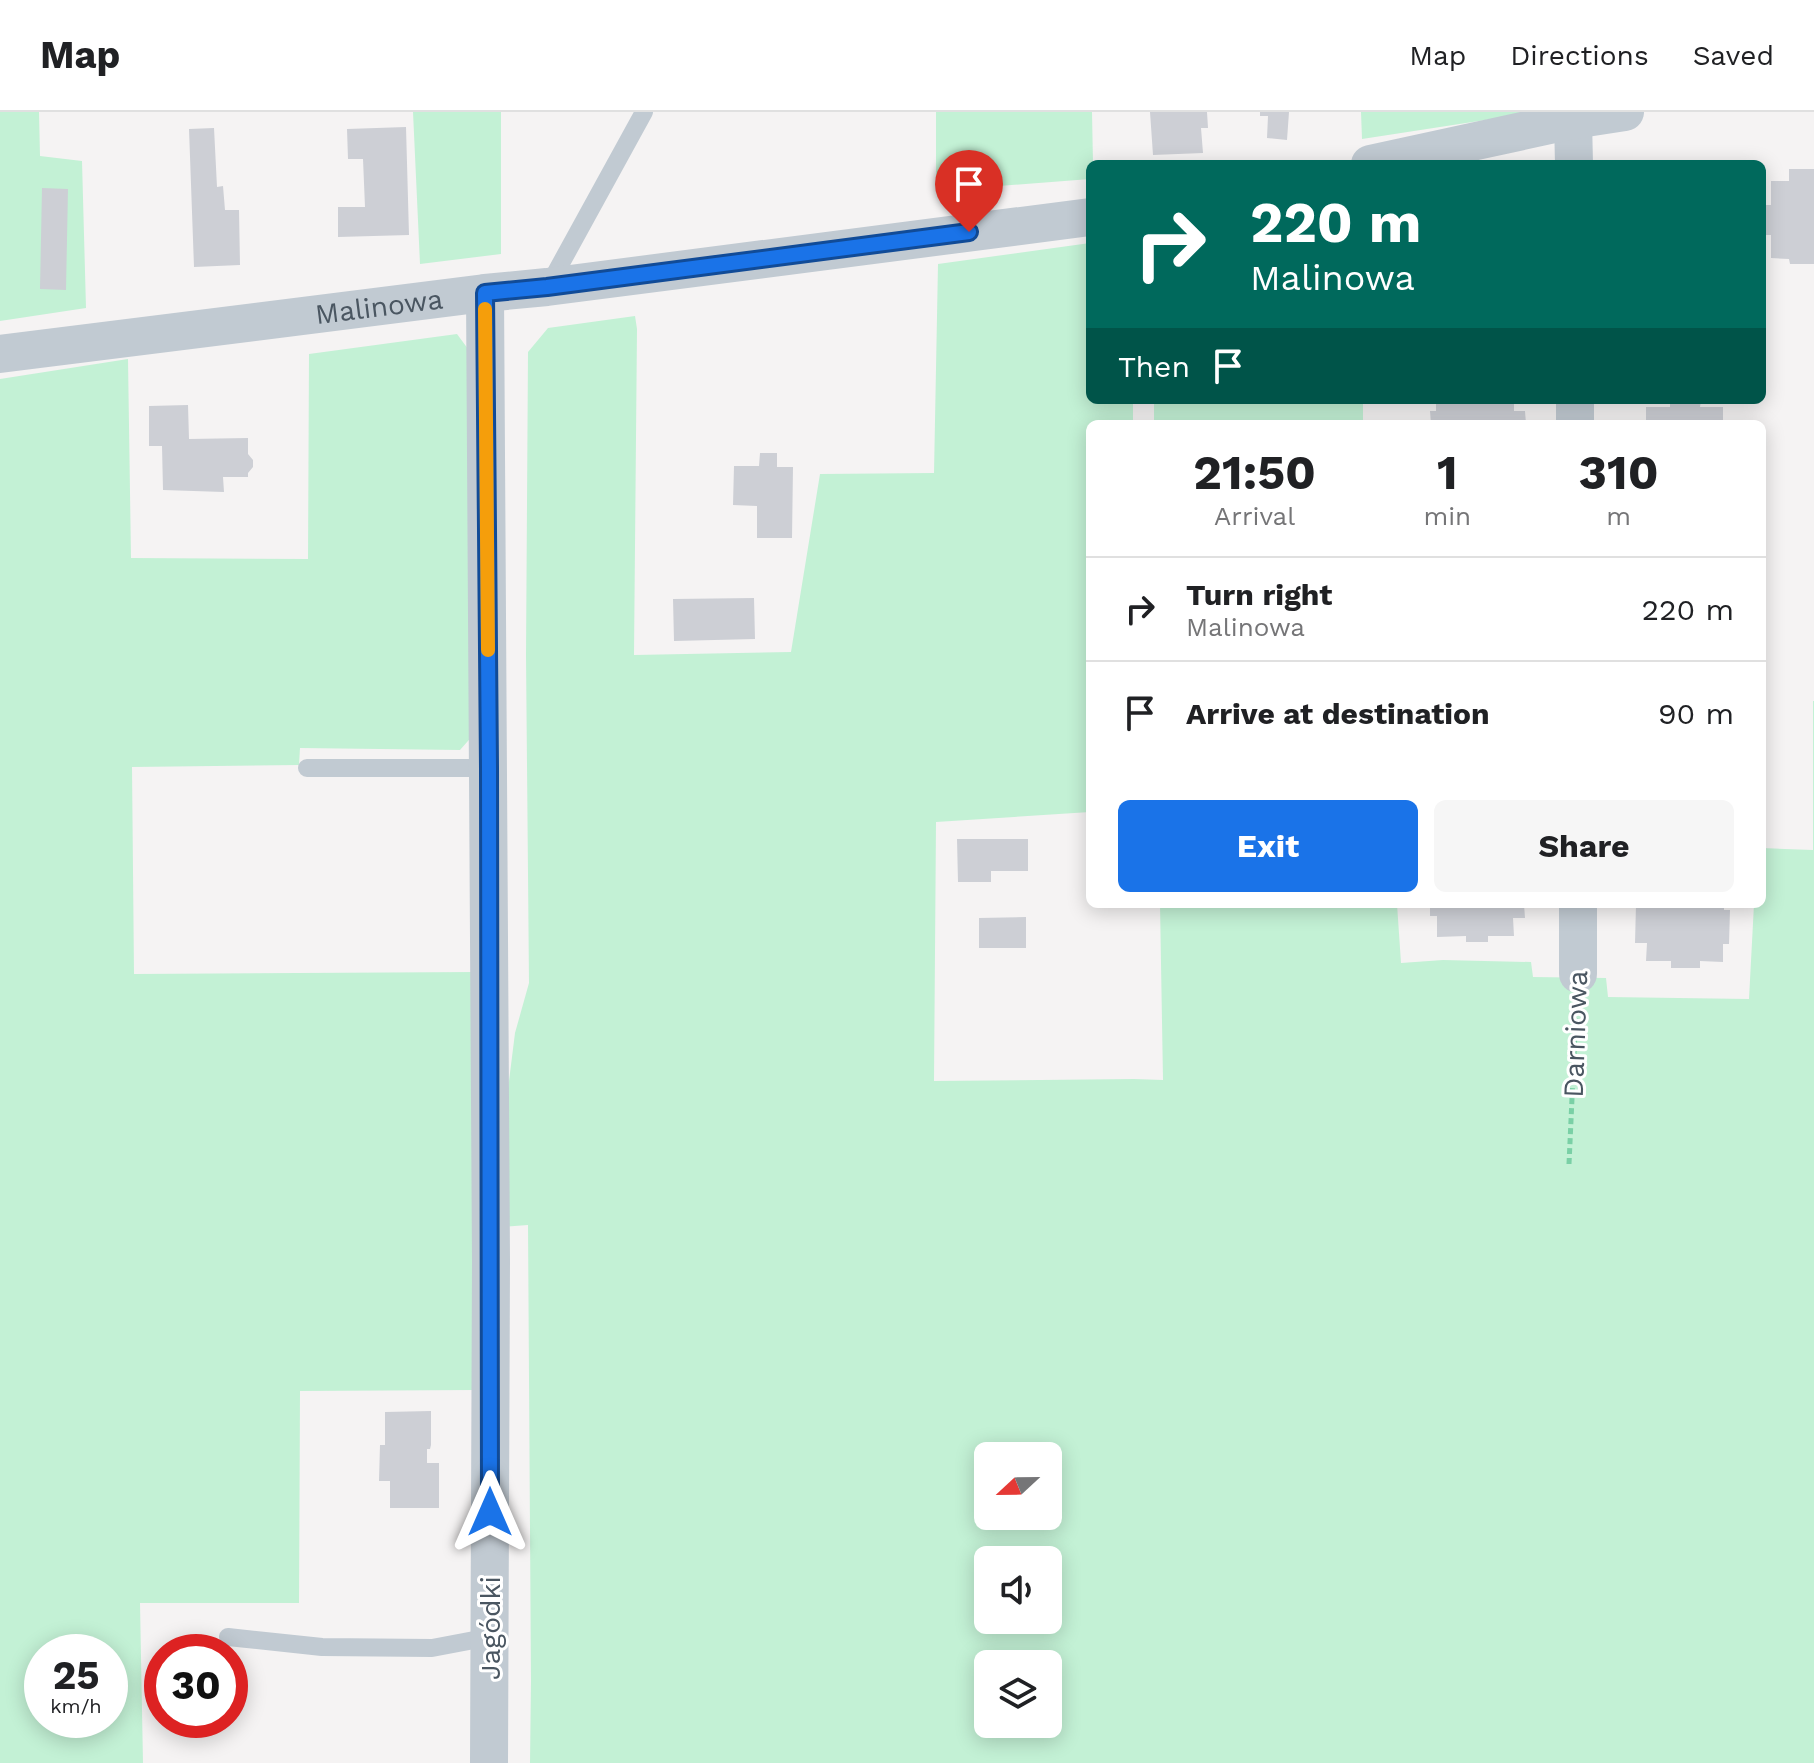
<!DOCTYPE html>
<html lang="en">
<head>
<meta charset="utf-8">
<style>
  :root { --surface:#fff; --page:#f6f6f6; --text:#202124; --muted:#757577; --line:#e0e0e0; --accent:#1a73e8 }
  body { margin:0; font-family:"Work Sans",sans-serif; background:var(--page); color:var(--text); height:100vh; display:flex; flex-direction:column; font-size:30px; white-space:nowrap }
  * { box-sizing:border-box; margin:0 }
  p { font-size:26px; color:var(--muted) }
  .icon { flex:none; width:44px; height:44px; fill:none; stroke:currentColor; stroke-width:2; stroke-linecap:round; stroke-linejoin:round }
  .map { position:relative; flex:1; overflow:hidden }
  .panel { position:absolute; left:1086px; top:308px; width:680px; height:488px; display:flex; flex-direction:column; background:var(--surface); border-radius:12px; box-shadow:0 4px 20px #0003 }
  .panel>* { flex:none }
  .guide { position:absolute; left:1086px; top:48px; width:680px; height:244px; border-radius:12px; box-shadow:0 4px 20px #0003; background:#00695c; color:#fff; overflow:hidden }
  .needle { width:52px; rotate:248deg }
  .buttons { position:absolute; left:974px; top:1330px; display:grid; gap:16px }
  .buttons a { display:grid; place-items:center; width:88px; height:88px; border-radius:12px; background:var(--surface); box-shadow:0 4px 20px #0003; font-size:40px }
  .speed { position:absolute; left:24px; top:1522px; display:flex; gap:16px; font-size:40px; font-weight:700; text-align:center }
  .speed>* { display:grid; place-content:center; width:104px; height:104px; border-radius:50%; background:var(--surface); box-shadow:0 4px 20px #0003; line-height:1 }
  .speed small { font-size:20px; font-weight:400 }
  .speed .limit { border:12px solid #d22; background:#fff; color:#111 }
  .pin { position:absolute; display:grid; place-items:center; width:68px; height:68px; color:#fff; margin:-82px -34px; border-radius:50% 50% 50% 0; rotate:-45deg; box-shadow:0 0 8px #0007 }
  .pin .icon { rotate:45deg }
  .me { position:absolute; width:88px; margin:-44px; rotate:0deg; stroke-linejoin:round; filter:drop-shadow(0 0 6px #0008) }
  .turn { display:flex; align-items:center; gap:28px; height:168px; padding:0 32px; font-size:36px }
  .turn .icon { width:104px; height:104px; stroke-width:2.5 }
  .turn b { display:block; font-size:56px; line-height:68px }
  .then { display:flex; align-items:center; height:76px; padding:0 32px; background:#0003; gap:16px; font-size:30px }
  .eta { display:flex; justify-content:space-evenly; align-items:center; height:136px; text-align:center }
  .eta b { font-size:48px; font-weight:700; line-height:56px }
  .primary-button { display:flex; gap:16px; margin-top:auto; padding:16px 32px }
  .primary-button a { flex:1; height:92px; border-radius:12px; background:var(--accent); color:#fff; font-size:32px; font-weight:700; line-height:92px; text-align:center }
  .primary-button a+a { background:var(--page); color:var(--text) }
  ul { padding:0; list-style:none }
  li { display:flex; align-items:center; gap:24px; height:104px; padding:0 32px; border-top:2px solid var(--line) }
  li div { flex:1 }
  li b { display:block; font-size:30px }
  li em { font-style:normal }
  header { display:flex; align-items:center; gap:48px; box-sizing:border-box; height:112px; padding:0 40px; background:var(--surface); border-bottom:2px solid var(--line) }
  header strong { font-size:38px }
  nav { display:flex; gap:44px; margin-inline-start:auto; font-size:28px }
  .map>svg:first-child { display:block }
</style>
</head>
<body>
<header>
<strong>Map</strong>
<nav><a>Map</a><a>Directions</a><a>Saved</a></nav>
</header>
<div class="map">
<svg width="1814" height="1651" viewBox="0 0 1814 1651">
  <rect width="100%" height="100%" fill="#f5f3f3"/>
  <path fill="#c3f1d5" fill-rule="evenodd" d="M 0,0 L 39,0 L 40,44 L 82,49 L 86,196 L 0,209 Z
    M 413,0 L 501,0 L 501,142 L 420,152 Z
    M 936,0 L 1092,0 L 1093,52 L 1090,52 L 1090,67 L 936,79 Z
    M 1361,0 L 1537,0 L 1362,27 Z
    M 1090,131 L 1090,288 L 1133,288 L 1133,312 L 1090,312 L 1090,700 L 936,710 L 934,969 L 1134,967 L 1163,968 L 1160,792 L 1397,792 L 1401,851 L 1443,848 L 1531,850 L 1533,865 L 1606,866 L 1608,885 L 1749,887 L 1754,792 L 1762,792 L 1762,736 L 1813,738 L 1813,589 L 1814,589 L 1814,1651 L 530,1651 L 531,1569 L 528,1113 L 502,1115 L 502,1025 L 515,921 L 529,871 L 526,543 L 528,240 L 548,216 L 635,204 L 637,217 L 634,543 L 791,540 L 820,362 L 934,361 L 938,152 ZM 988,1344 L 1048,1344 L 1048,1404 L 988,1404 ZM 988,1448 L 1048,1448 L 1048,1508 L 988,1508 ZM 988,1552 L 1048,1552 L 1048,1612 L 988,1612 Z
    M 457,222 L 474,245 L 475,621 L 460,638 L 300,636 L 299,653 L 132,655 L 134,862 L 476,860 L 476,1278 L 300,1279 L 299,1491 L 140,1491 L 143,1651 L 0,1651 L 0,267 L 128,247 L 131,446 L 308,447 L 309,242 ZM 42,1540 L 110,1540 L 110,1608 L 42,1608 Z
    M 1154,288 L 1363,288 L 1363,312 L 1154,312 Z"/>
  <path fill="#cdcfd5" d="M 1150,0 L 1207,0 L 1208,16 L 1201,16 L 1203,41 L 1153,43 Z
    M 1260,0 L 1289,0 L 1287,28 L 1267,26 L 1268,4 L 1260,4 Z
    M 406,15 L 409,123 L 338,125 L 338,95 L 365,95 L 363,47 L 348,47 L 347,17 Z
    M 214,16 L 217,75 L 223,74 L 225,98 L 239,98 L 240,153 L 194,155 L 189,17 Z
    M 1789,57 L 1814,57 L 1814,152 L 1790,152 L 1789,147 L 1771,146 L 1771,123 L 1766,123 L 1766,93 L 1771,93 L 1771,69 L 1789,69 Z
    M 42,76 L 68,77 L 66,178 L 40,177 Z
    M 1436,288 L 1514,288 L 1514,299 L 1525,299 L 1526,312 L 1431,312 L 1430,299 L 1436,299 Z
    M 1670,289 L 1701,289 L 1700,295 L 1723,295 L 1723,312 L 1646,312 L 1646,295 L 1670,295 Z
    M 188,293 L 189,327 L 248,326 L 248,342 L 253,348 L 253,355 L 248,361 L 248,365 L 223,365 L 224,380 L 163,378 L 162,334 L 149,334 L 149,294 Z
    M 760,341 L 777,341 L 777,355 L 793,355 L 792,426 L 757,426 L 757,394 L 733,393 L 734,354 L 759,354 Z
    M 754,486 L 755,527 L 674,529 L 673,487 Z
    M 957,727 L 1028,727 L 1028,759 L 991,759 L 991,770 L 958,770 Z
    M 1430,792 L 1524,792 L 1525,806 L 1513,806 L 1514,824 L 1488,824 L 1488,830 L 1466,830 L 1466,824 L 1437,825 L 1437,804 L 1430,804 Z
    M 1647,792 L 1724,792 L 1724,798 L 1730,798 L 1729,832 L 1723,832 L 1723,850 L 1700,849 L 1700,856 L 1671,856 L 1671,849 L 1646,849 L 1647,831 L 1635,831 L 1636,793 L 1647,794 Z
    M 1026,805 L 1026,836 L 979,836 L 979,806 Z
    M 431,1299 L 431,1333 L 430,1337 L 427,1337 L 427,1351 L 439,1351 L 439,1396 L 390,1396 L 390,1369 L 379,1369 L 380,1333 L 385,1333 L 385,1300 Z"/>
  <g fill="none" stroke-linecap="round" stroke-linejoin="round">
    <path stroke="#7ad0a6" stroke-width="5" stroke-dasharray="6 4" stroke-linecap="butt" d="M 1569,1052 L 1576,899"/>
    <path stroke="#c1cad2" stroke-width="18" d="M 549,173 L 644,0
      M 307,656 L 489,656
      M 228,1525 L 322,1535 L 432,1536 L 490,1525"/>
    <g stroke="#c1cad2" stroke-width="38">
      <path d="M 1573,8 L 1574,52"/>
      <path d="M 1370,52 L 1573,8 L 1625,0"/>
      <path d="M 485,181 L 491,1149 L 489,1651"/>
      <path id="s1" d="M 0,242 L 485,181 L 547,175 L 1090,105"/>
      <path d="M 1575,288 L 1575,312"/>
      <path d="M 1578,792 L 1578,862"/>
    </g>
  </g>
  <g fill="none" stroke-linecap="round" stroke-linejoin="round">
    <g stroke="#114b97" stroke-width="20">
      <path id="route" d="M 490,1400 L 489,656 L 485,181 L 547,175 L 969,120"/>
    </g>
    <use href="#route" stroke="#1a73e8" stroke-width="14"/>
    <path stroke="#f59e0b" stroke-width="14" d="M 485,197 L 488,538"/>
  </g>
  <g text-anchor="middle" stroke-width="6" stroke-linejoin="round" paint-order="stroke">
    <g font-size="28" fill="#4a5661" stroke="#fff">
      <text dy="10" stroke="none"><textPath href="#s1" startOffset="382">Malinowa</textPath></text>
      <text transform="translate(1575 922) rotate(-88)" y="10">Darniowa</text>
      <text transform="translate(490 1516) rotate(-90)" y="10">Jagódki</text>
    </g>
  </g>
</svg>
<div class="buttons">
<a><svg class="needle" viewBox="-14 -14 28 28"><path d="M0-13l5 13h-10z" fill="#e53935"/><path d="M0 13l5-13h-10z" fill="#757577"/></svg></a>
<a><svg class="icon" aria-label="sound" viewBox="0 0 24 24"><path d="M4 9h4l5-4v14l-5-4H4zM17 9q2 3 0 6"/></svg></a>
<a><svg class="icon" aria-label="layers" viewBox="0 0 24 24"><path d="M12 4l9 5-9 5-9-5zM3 14l9 5 9-5"/></svg></a>
</div>
<div class="speed"><div>25<small>km/h</small></div><div class="limit">30</div></div>
<div class="pin" style="left:969px;top:120px;background:#d93025"><svg class="icon" aria-label="arrive" viewBox="0 0 24 24"><path d="M6 21V4h12l-3 4 3 4H6"/></svg></div>
<svg class="me" style="left:490px;top:1400px" viewBox="-20 -20 40 40"><path d="M0-17L14 15 0 8-14 15z" fill="#1a73e8" stroke="#fff" stroke-width="4"/></svg>
<div class="guide">
<div class="turn"><svg class="icon" aria-label="right" viewBox="0 0 24 24"><path d="M7 20v-9h11M14 6l5 5-5 5"/></svg><div><b>220 m</b>Malinowa</div></div>
<div class="then">Then<svg class="icon" aria-label="arrive" viewBox="0 0 24 24"><path d="M6 21V4h12l-3 4 3 4H6"/></svg></div>
</div>
<section class="panel">
<div class="eta">
<div><b>21:50</b><p>Arrival</p></div>
<div><b>1</b><p>min</p></div>
<div><b>310</b><p>m</p></div>
</div>
<ul>
<li><svg class="icon" aria-label="right" viewBox="0 0 24 24"><path d="M7 20v-9h11M14 6l5 5-5 5"/></svg><div><b>Turn right</b><p>Malinowa</p></div><em>220 m</em></li>
<li><svg class="icon" aria-label="arrive" viewBox="0 0 24 24"><path d="M6 21V4h12l-3 4 3 4H6"/></svg><div><b>Arrive at destination</b></div><em>90 m</em></li>
</ul>
<div class="primary-button"><a>Exit</a><a>Share</a></div>
</section>
</div>
</body>
</html>
